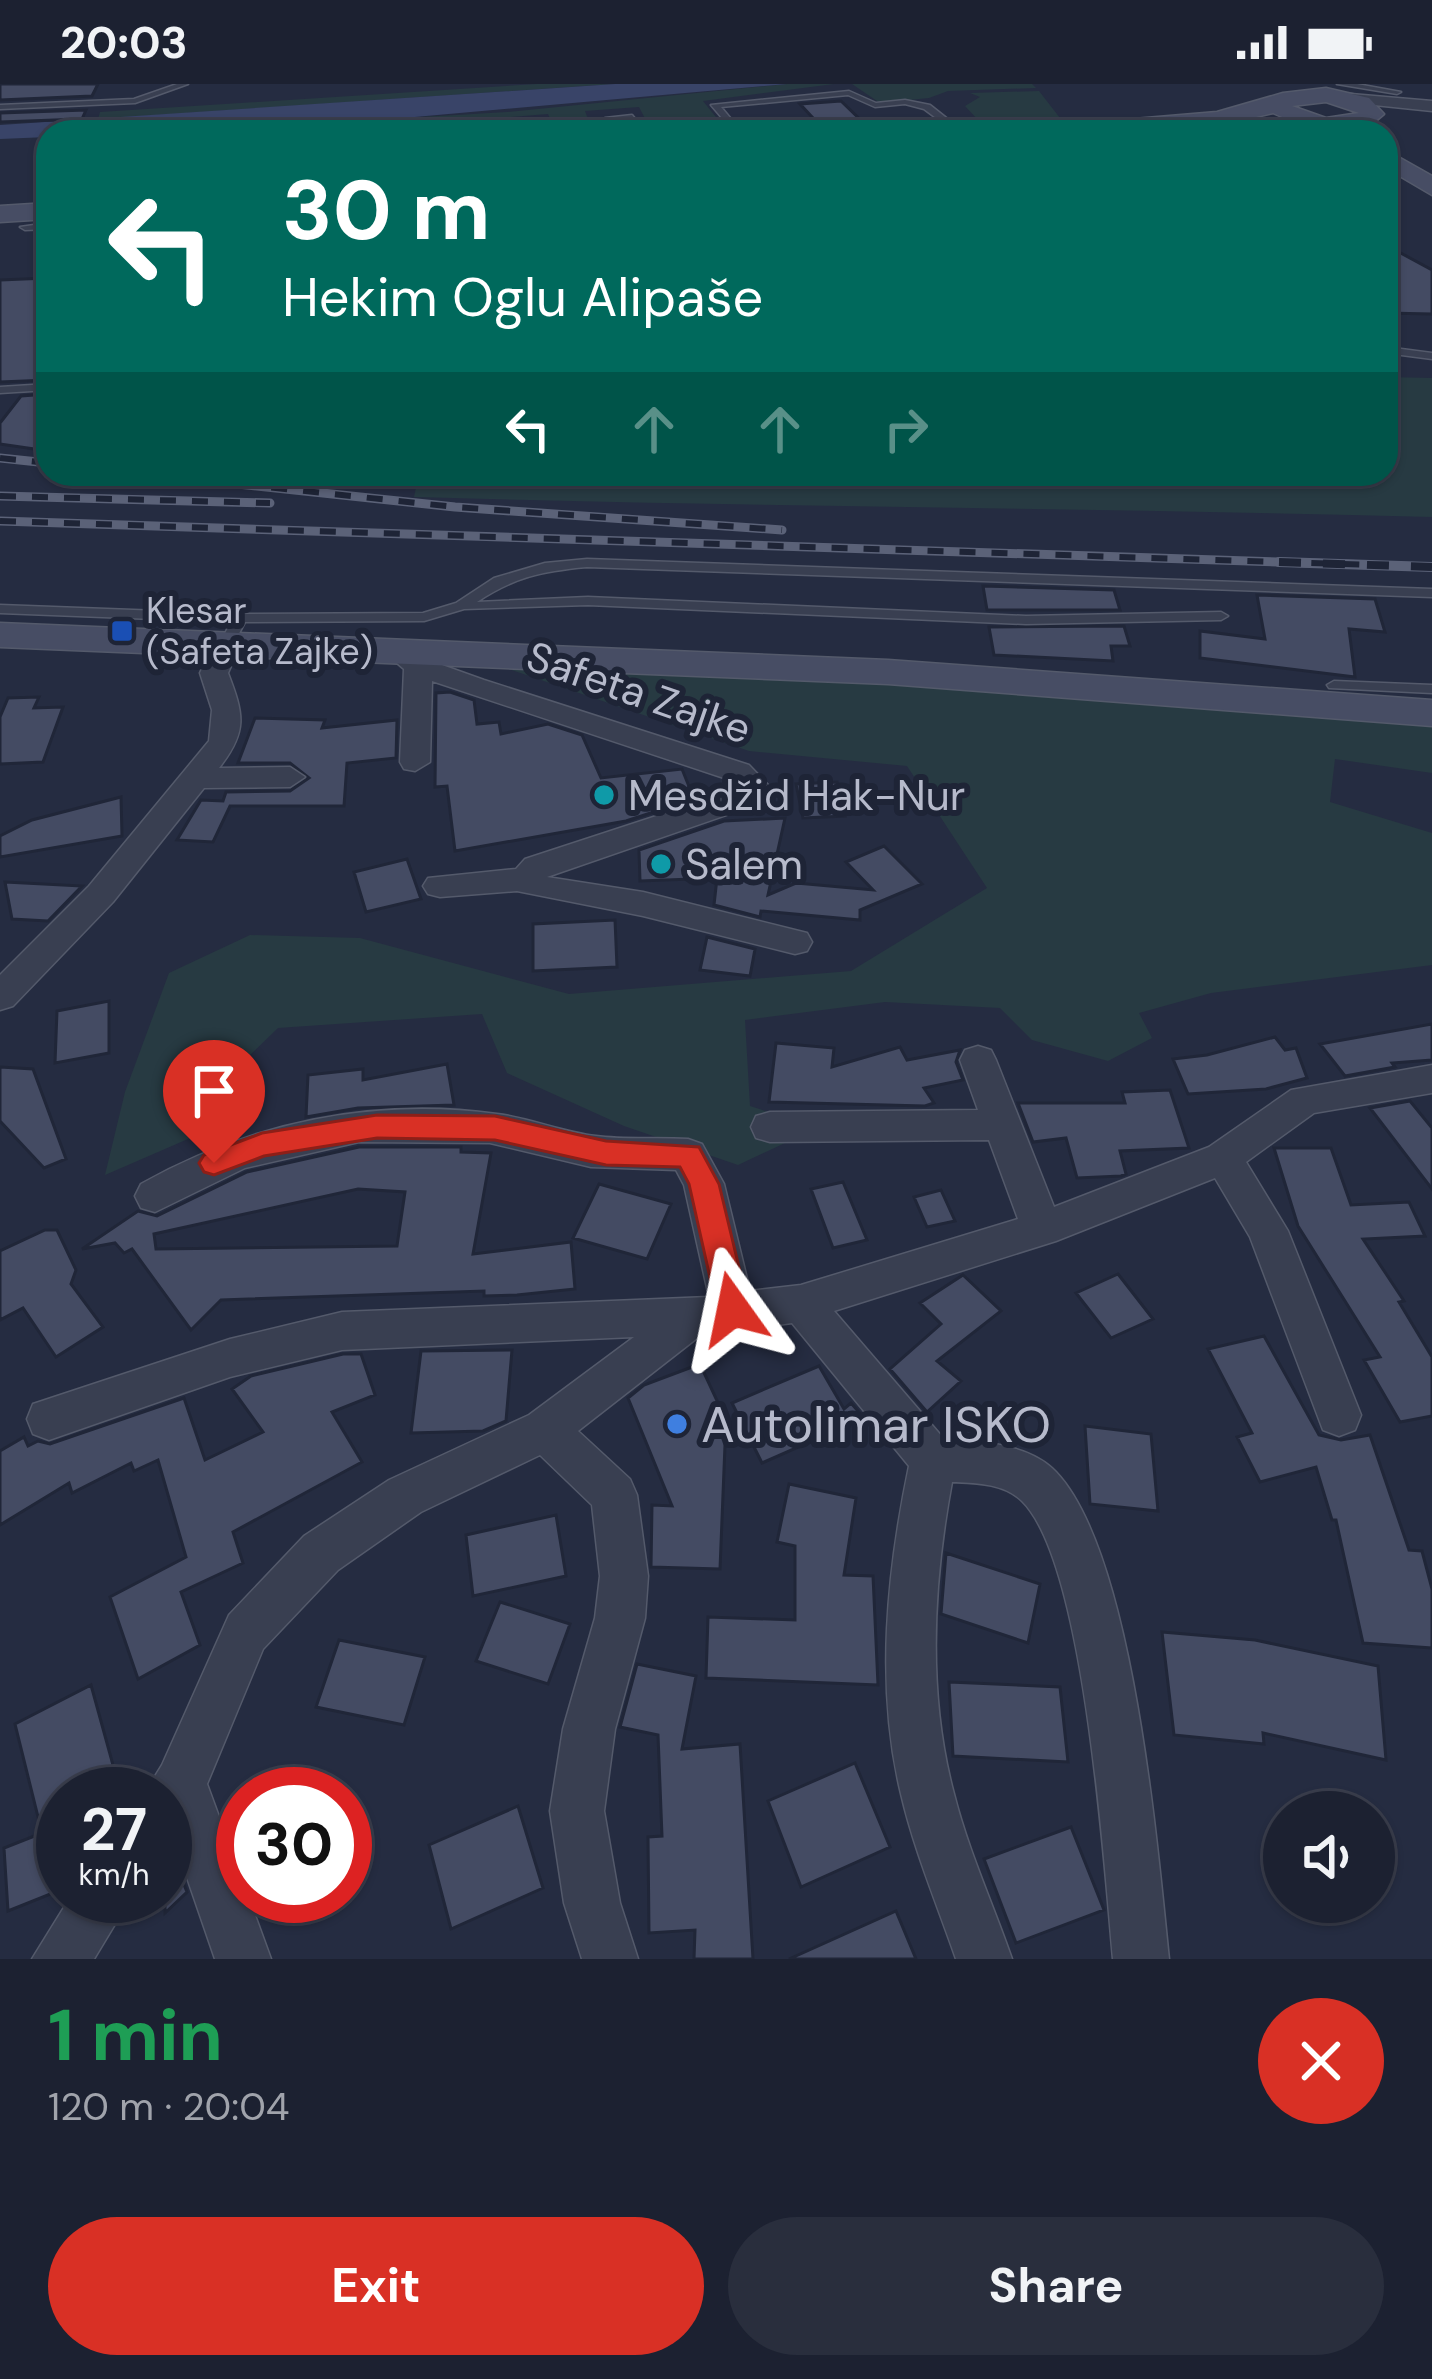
<!DOCTYPE html>
<html lang="en">
<head>
<meta charset="utf-8">
<style>
  :root { --surface:#1c2131; --page:#292e3d; --text:#f1f3f6; --muted:#a0a3ab; --line:#3a3e4d; --accent:#d93025 }
  body { margin:0; font-family:"DM Sans",sans-serif; background:var(--page); color:var(--text); height:100vh; display:flex; flex-direction:column; font-size:45px; white-space:nowrap }
  * { box-sizing:border-box; margin:0 }
  p { font-size:39px; color:var(--muted) }
  .icon { flex:none; width:66px; height:66px; fill:none; stroke:currentColor; stroke-width:2; stroke-linecap:round; stroke-linejoin:round }
  .map { position:relative; height:1875px; overflow:hidden }
  .drawer { display:flex; flex-direction:column; background:var(--surface); flex:1 }
  .drawer>* { flex:none }
  .top-card { position:absolute; left:36px; top:36px; width:1362px; height:366px; border-radius:36px; box-shadow:0 3px 9px #0004,0 0 0 3px var(--line); background:#00695c; color:#fff; overflow:hidden }
  .controls { position:absolute; left:1263px; top:1707px; display:grid; gap:24px }
  .controls a { display:grid; place-items:center; width:132px; height:132px; border-radius:50%; background:var(--surface); box-shadow:0 3px 9px #0004,0 0 0 3px var(--line); font-size:60px }
  .speed { position:absolute; left:36px; top:1683px; display:flex; gap:24px; font-size:60px; font-weight:700; text-align:center }
  .speed>* { display:grid; place-content:center; width:156px; height:156px; border-radius:50%; background:var(--surface); box-shadow:0 3px 9px #0004,0 0 0 3px var(--line); line-height:1 }
  .speed small { font-size:30px; font-weight:400 }
  .speed .limit { border:18px solid #d22; background:#fff; color:#111 }
  .pin { position:absolute; display:grid; place-items:center; width:102px; height:102px; color:#fff; margin:-123px -51px; border-radius:50% 50% 50% 0; rotate:-45deg; box-shadow:0 0 12px #0007 }
  .pin .icon { rotate:45deg }
  .me { position:absolute; width:132px; margin:-66px; rotate:348deg; stroke-linejoin:round; filter:drop-shadow(0 0 9px #0008) }
  .turn { display:flex; align-items:center; gap:42px; height:252px; padding:0 48px; font-size:54px }
  .turn .icon { width:156px; height:156px; stroke-width:2.5 }
  .turn b { display:block; font-size:84px; line-height:102px }
  .lanes { display:flex; align-items:center; height:114px; padding:0 48px; background:#0003; justify-content:center; gap:60px; direction:ltr }
  .lanes .off { opacity:.35 }
  .round { display:grid; place-items:center; flex:none; width:126px; height:126px; border-radius:63px; background:var(--page) }
  .headline { display:flex; align-items:center; justify-content:space-between; height:204px; padding:0 48px }
  h1 { font-size:72px; font-weight:700; line-height:90px; color:#1e9e55 }
  .primary-button { display:flex; gap:24px; margin-top:auto; padding:24px 48px }
  .primary-button a { flex:1; height:138px; border-radius:72px; background:var(--accent); color:#fff; font-size:48px; font-weight:700; line-height:138px; text-align:center }
  .primary-button a+a { background:var(--page); color:var(--text) }
  .status { display:flex; justify-content:space-between; align-items:center; height:84px; padding:0 60px; background:var(--surface); direction:ltr }
  .status svg { height:33px; fill:currentColor }
  .map>svg:first-child { display:block }
</style>
</head>
<body>
<div class="status"><b>20:03</b><svg viewBox="0 0 49 12"><path d="M0 12V9h3v3zM5 12V6h3v6zM10 12V3h3v9zM15 12V0h3v12zM26 1h20v11H26zM47 4h2v5h-2z"/></svg></div>
<div class="map">
<svg width="1432" height="1875" viewBox="0 0 1432 1875">
  <rect width="100%" height="100%" fill="#252c41"/>
  <path fill="#273a42" d="M 537,0 L 615,0 L 98,35 L 100,28 Z
    M 787,0 L 834,0 L 703,17 L 728,48 L 652,48 L 639,23 L 585,27 L 593,48 L 556,48 L 548,30 L 325,48 L 163,48 L 507,28 Z
    M 852,0 L 1032,0 L 1036,4 L 948,7 L 929,14 L 880,19 Z
    M 1039,7 L 1060,34 L 990,43 L 965,39 L 979,37 L 965,22 L 980,13 L 970,9 Z
    M 1386,293 L 1432,294 L 1432,433 C 1092,424 753,423 414,413 L 419,390 L 1386,390 Z
    M 494,580 L 1132,612 L 1432,635 L 1432,689 L 1335,675 L 1330,718 L 1432,749 L 1432,881 L 1211,909 L 1139,929 L 1152,954 L 1108,977 L 1032,956 L 1000,924 L 885,918 L 745,936 L 750,1022 L 817,1044 L 738,1081 L 624,1042 L 507,989 L 482,930 L 278,944 L 248,973 L 257,1025 L 105,1091 L 125,1008 L 169,889 L 250,851 L 360,854 L 569,910 L 851,887 L 987,804 L 907,682 L 749,667 Z"/>
  <path fill="#394468" d="M 615,0 L 787,0 L 314,42 L 48,48 L 48,53 L 0,55 L 0,41 Z"/>
  <path fill="#444b63" stroke="#202638" stroke-width="3" fill-rule="evenodd" d="M 0,0 L 98,0 L 92,12 L 0,16 Z
    M 841,17 L 873,48 L 826,48 L 800,20 Z
    M 86,26 L 82,35 L 0,38 L 0,29 Z
    M 1386,161 L 1432,186 L 1432,230 L 1386,229 Z
    M 48,194 L 48,296 L 0,298 L 0,196 Z
    M 48,310 L 48,367 L 0,360 L 0,339 L 21,312 Z
    M 983,502 L 1114,506 L 1120,526 L 987,526 Z
    M 1257,511 L 1375,515 L 1385,548 L 1349,545 L 1355,593 L 1200,574 L 1200,547 L 1265,555 Z
    M 1124,542 L 1130,562 L 1111,562 L 1113,577 L 994,571 L 989,543 Z
    M 450,608 L 474,616 L 477,640 L 499,638 L 501,650 L 548,640 L 582,651 L 601,694 L 682,685 L 694,715 L 626,737 L 455,767 L 447,702 L 435,703 L 436,609 Z
    M 39,613 L 34,624 L 63,623 L 43,678 L 0,680 L 0,633 L 8,614 Z
    M 255,634 L 325,636 L 322,644 L 397,636 L 396,674 L 347,679 L 344,722 L 230,722 L 213,758 L 177,756 L 201,716 L 223,717 L 226,708 L 290,707 L 309,694 L 290,679 L 238,679 Z
    M 837,698 L 845,732 L 803,734 L 796,700 Z
    M 121,713 L 122,752 L 0,773 L 0,752 L 32,736 Z
    M 785,734 L 768,811 L 796,799 L 873,806 L 846,778 L 884,762 L 922,800 L 860,826 L 860,836 L 761,827 L 760,833 L 714,821 L 717,794 L 640,797 L 639,766 L 724,737 Z
    M 407,775 L 421,815 L 366,828 L 354,788 Z
    M 5,798 L 82,802 L 48,837 L 12,835 Z
    M 615,836 L 617,883 L 533,887 L 533,840 Z
    M 707,853 L 755,865 L 750,892 L 700,886 Z
    M 109,917 L 109,969 L 55,979 L 57,927 Z
    M 1432,940 L 1432,976 L 1392,979 L 1395,983 L 1345,992 L 1320,960 Z
    M 1275,953 L 1285,966 L 1296,964 L 1307,994 L 1266,1005 L 1188,1010 L 1173,975 L 1207,971 Z
    M 776,959 L 834,964 L 832,983 L 900,963 L 907,976 L 960,966 L 956,978 L 963,996 L 924,1004 L 934,1019 L 925,1022 L 769,1018 Z
    M 447,980 L 454,1021 L 358,1024 L 306,1033 L 308,991 L 363,985 L 363,996 Z
    M 0,983 L 33,985 L 66,1075 L 44,1084 L 0,1037 Z
    M 1170,1006 L 1189,1064 L 1120,1067 L 1126,1090 L 1121,1092 L 1077,1094 L 1066,1054 L 1033,1058 L 1018,1019 L 1125,1019 L 1122,1008 Z
    M 1410,1017 L 1432,1044 L 1432,1105 L 1370,1024 Z
    M 359,1063 L 461,1063 L 461,1068 L 491,1069 L 473,1170 L 571,1158 L 575,1205 L 517,1211 L 484,1212 L 484,1207 L 221,1216 L 191,1246 L 132,1165 L 124,1169 L 115,1159 L 82,1165 L 138,1127 L 157,1132 L 247,1088 ZM 358,1105 L 405,1108 L 397,1162 L 156,1165 L 154,1150 Z
    M 1274,1064 L 1331,1064 L 1351,1121 L 1409,1118 L 1425,1152 L 1363,1155 L 1404,1217 L 1399,1218 L 1432,1273 L 1432,1332 L 1400,1338 L 1364,1276 L 1380,1273 L 1298,1142 Z
    M 843,1098 L 867,1156 L 833,1164 L 811,1105 Z
    M 599,1100 L 671,1120 L 647,1175 L 573,1154 Z
    M 941,1106 L 955,1137 L 927,1143 L 914,1113 Z
    M 45,1146 L 57,1146 L 76,1186 L 71,1200 L 103,1243 L 56,1273 L 23,1224 L 0,1236 L 0,1167 Z
    M 1118,1190 L 1153,1235 L 1111,1254 L 1076,1209 Z
    M 963,1191 L 1001,1227 L 937,1277 L 961,1297 L 927,1328 L 890,1285 L 941,1240 L 920,1219 Z
    M 1264,1252 L 1319,1351 L 1341,1356 L 1370,1351 L 1409,1466 L 1422,1467 L 1432,1505 L 1432,1564 L 1363,1559 L 1336,1436 L 1332,1436 L 1316,1383 L 1260,1398 L 1237,1353 L 1252,1349 L 1208,1265 Z
    M 512,1266 L 506,1337 L 483,1347 L 411,1349 L 421,1267 Z
    M 343,1270 L 361,1270 L 375,1311 L 332,1328 L 362,1378 L 233,1448 L 243,1479 L 181,1508 L 200,1561 L 138,1595 L 110,1513 L 186,1473 L 158,1376 L 134,1387 L 131,1379 L 72,1409 L 69,1399 L 0,1441 L 0,1367 L 24,1353 L 28,1362 L 38,1357 L 50,1360 L 184,1314 L 205,1376 L 263,1348 L 232,1305 L 251,1292 Z
    M 700,1280 L 726,1336 L 720,1485 L 651,1483 L 652,1421 L 672,1422 L 628,1314 L 644,1301 Z
    M 819,1282 L 844,1325 L 851,1319 L 864,1334 L 762,1379 L 732,1319 Z
    M 1085,1342 L 1151,1350 L 1158,1427 L 1090,1420 Z
    M 789,1400 L 856,1414 L 844,1491 L 873,1492 L 878,1601 L 706,1594 L 708,1533 L 795,1536 L 795,1462 L 777,1458 Z
    M 556,1431 L 566,1492 L 473,1512 L 466,1451 Z
    M 946,1469 L 1040,1500 L 1028,1559 L 941,1530 Z
    M 500,1518 L 570,1540 L 548,1600 L 476,1577 Z
    M 1162,1548 L 1255,1556 L 1378,1582 L 1386,1676 L 1263,1649 L 1264,1660 L 1174,1651 Z
    M 339,1556 L 425,1573 L 404,1641 L 316,1623 Z
    M 637,1580 L 696,1592 L 682,1665 L 740,1660 L 753,1875 L 694,1875 L 695,1846 L 649,1849 L 648,1753 L 662,1752 L 658,1651 L 620,1643 Z
    M 949,1598 L 1060,1603 L 1068,1678 L 953,1672 Z
    M 91,1601 L 113,1681 L 63,1708 L 63,1805 L 8,1827 L 4,1764 L 42,1749 L 15,1640 Z
    M 855,1679 L 890,1763 L 801,1803 L 768,1717 Z
    M 518,1722 L 543,1804 L 451,1845 L 429,1761 Z
    M 1071,1743 L 1104,1826 L 1016,1859 L 984,1775 Z
    M 165,1754 L 187,1808 L 165,1829 Z
    M 896,1827 L 916,1875 L 789,1875 Z"/>
  <g fill="none" stroke-linecap="round" stroke-linejoin="round">
    <g stroke="#545a6b" stroke-width="3">
      <path id="lane" d="M 177,0 L 188,0 L 135,19 L 0,25 L 0,21 L 134,15 Z
        M 1337,0 L 1357,0 L 1401,8 L 1397,10 Z
        M 849,7 L 876,19 L 905,16 L 930,21 L 964,48 L 955,48 L 924,25 L 905,20 L 875,23 L 848,11 L 721,23 L 742,48 L 734,48 L 711,21 Z
        M 632,31 L 646,48 L 638,48 L 630,36 L 614,36 L 618,44 L 611,46 L 605,34 Z
        M 526,35 L 540,48 L 532,48 L 524,40 L 420,45 L 416,43 Z
        M 48,114 L 48,121 L 45,120 L 43,117 Z
        M 48,139 L 48,145 L 25,146 L 20,143 Z
        M 1386,263 L 1432,269 L 1432,275 L 1386,269 Z
        M 48,300 L 48,306 L 0,309 L 0,303 Z
        M 587,475 L 1432,505 L 1432,513 L 587,483 C 543,487 514,493 477,518 L 588,513 L 1026,532 L 1221,528 L 1228,532 L 1221,536 L 1026,540 L 588,521 L 464,525 L 424,537 L 245,538 L 233,561 L 226,565 L 219,561 L 231,538 L 0,529 L 0,521 L 240,530 L 423,529 L 456,519 L 494,494 L 545,479 Z
        M 1334,597 L 1432,601 L 1432,609 L 1329,604 L 1327,601 Z"/>
    </g>
    <g stroke="#545a6b" stroke-width="3">
      <path id="street" d="M 1351,10 L 1432,17 L 1432,27 L 1345,18 L 1345,12 Z
        M 226,553 L 240,561 L 228,589 C 244,631 248,647 219,684 L 290,683 L 305,693 L 290,703 L 204,704 L 113,818 L 13,922 L 0,926 L 0,891 L 89,802 L 209,657 L 212,626 L 200,589 L 216,555 Z
        M 397,559 L 428,576 L 484,596 L 749,681 L 771,704 L 764,718 L 547,793 L 643,808 L 807,849 L 812,858 L 807,867 L 795,870 L 643,832 L 517,807 L 440,813 L 428,810 L 423,802 L 428,794 L 516,785 L 525,775 L 739,705 L 727,695 L 432,597 L 430,678 L 415,687 L 404,685 L 400,678 L 404,585 L 383,567 Z
        M 978,962 L 991,966 L 996,976 L 1054,1123 L 1209,1063 L 1291,1006 L 1432,981 L 1432,1009 L 1314,1029 L 1246,1078 L 1288,1147 L 1361,1331 L 1355,1346 L 1339,1352 L 1323,1346 L 1250,1153 L 1215,1094 L 1056,1157 L 834,1227 L 944,1355 C 980,1357 1030,1360 1056,1388 C 1133,1469 1157,1760 1169,1875 L 1113,1875 C 1104,1780 1085,1479 1022,1417 C 1004,1399 975,1399 952,1398 C 933,1500 927,1609 954,1710 C 968,1766 993,1820 1012,1875 L 956,1875 C 937,1820 914,1766 901,1710 C 875,1602 887,1488 909,1382 L 792,1239 L 701,1251 L 578,1347 L 630,1395 L 637,1411 L 648,1492 L 645,1534 L 615,1645 L 604,1727 L 620,1819 L 638,1875 L 582,1875 L 564,1819 L 550,1727 L 563,1645 L 595,1534 L 600,1492 L 592,1421 L 540,1371 L 421,1428 L 338,1486 L 263,1565 L 207,1700 L 243,1798 L 243,1812 L 248,1812 L 271,1875 L 215,1875 L 171,1747 L 165,1750 L 165,1710 L 144,1710 L 162,1681 L 229,1531 L 304,1452 L 389,1396 L 529,1331 L 634,1253 L 342,1266 L 230,1293 L 49,1356 L 33,1350 L 27,1335 L 33,1320 L 230,1255 L 342,1228 L 709,1213 L 684,1101 L 676,1086 L 591,1083 L 490,1059 L 359,1058 L 245,1084 L 155,1128 L 141,1124 L 135,1112 L 141,1100 C 249,1039 373,1013 497,1030 C 530,1034 562,1048 596,1052 C 626,1056 657,1053 688,1055 L 702,1060 L 724,1100 L 750,1207 L 801,1201 L 1018,1135 L 989,1056 L 770,1058 L 756,1054 L 751,1043 L 756,1032 L 770,1028 L 978,1026 L 960,976 L 965,966 Z
        M 71,1812 L 132,1812 L 94,1875 L 32,1875 Z"/>
    </g>
    <g stroke="#545a6b" stroke-width="3">
      <path id="secondary" d="M 1326,4 L 1369,14 L 1384,30 L 1371,41 L 1339,48 L 1305,43 L 1273,29 L 1217,42 L 1145,48 L 1051,48 L 1063,41 L 1217,28 L 1283,9 ZM 1326,18 L 1359,29 L 1326,34 L 1292,22 Z
        M 1386,66 L 1432,92 L 1432,111 L 1386,84 Z
        M 48,119 L 48,135 L 0,138 L 0,122 Z
        M 0,539 L 888,576 L 1432,616 L 1432,642 L 888,600 L 0,563 Z"/>
    </g>
    <use href="#lane" fill="#393f51" fill-rule="evenodd"/>
    <use href="#street" fill="#393f51" fill-rule="evenodd"/>
    <use href="#secondary" fill="#474d64" fill-rule="evenodd"/>
    <g stroke="#5b6278" stroke-width="9">
      <path id="rail-far1" d="M 0,374 L 48,379
        M 144,390 L 455,423 L 782,446
        M 0,412 L 270,419
        M 0,437 L 1372,481"/>
    </g>
    <g stroke="#5b6278" stroke-width="10">
      <path id="rail" d="M 1279,478 L 1432,483"/>
    </g>
    <use href="#rail-far1" stroke="#1e2436" stroke-width="6" stroke-dasharray="16" stroke-linecap="butt"/>
    <use href="#rail" stroke="#1e2436" stroke-width="8" stroke-dasharray="22" stroke-linecap="butt"/>
  </g>
  <path fill="#d93025" stroke="#8d1f18" stroke-width="3" d="M 377,1031 L 495,1032 L 606,1057 L 699,1063 L 719,1100 L 749,1225 L 744,1235 L 733,1239 L 722,1235 L 717,1225 L 689,1100 L 680,1083 L 606,1081 L 495,1056 L 377,1054 L 264,1072 L 214,1091 L 204,1088 L 199,1079 L 204,1071 L 262,1049 Z"/>
  <rect fill="#1a4fb4" stroke="#1e2436" stroke-width="4.5" x="110" y="535" width="24" height="24" rx="6"/>
  <g fill="#0f9aa8" stroke="#1e2436" stroke-width="4.5">
    <circle cx="604" cy="711" r="12"/>
    <circle cx="661" cy="780" r="12"/>
  </g>
  <circle fill="#3f7fe0" stroke="#1e2436" stroke-width="4.5" cx="677" cy="1340" r="12"/>
  <g text-anchor="middle" stroke-width="12" stroke-linejoin="round" paint-order="stroke">
    <g font-size="36" fill="#b6bacb" stroke="#1e2436" text-anchor="start">
      <text x="146" y="539">Klesar<tspan x="146" dy="41">(Safeta Zajke)</tspan></text>
    </g>
    <g font-size="42" fill="#b6bacb" stroke="#1e2436">
      <text transform="translate(639 608) rotate(19)" y="15">Safeta Zajke</text>
    </g>
    <g font-size="42" fill="#b6bacb" stroke="#1e2436" text-anchor="start">
      <text x="628" y="726">Mesdžid Hak-Nur</text>
      <text x="685" y="795">Salem</text>
    </g>
    <g font-size="51" fill="#b6bacb" stroke="#1e2436" text-anchor="start">
      <text x="701" y="1358">Autolimar ISKO</text>
    </g>
  </g>
</svg>
<div class="controls">
<a><svg class="icon" aria-label="sound" viewBox="0 0 24 24"><path d="M4 9h4l5-4v14l-5-4H4zM17 9q2 3 0 6"/></svg></a>
</div>
<div class="speed"><div>27<small>km/h</small></div><div class="limit">30</div></div>
<div class="pin" style="left:214px;top:1079px;background:#d93025"><svg class="icon" aria-label="arrive" viewBox="0 0 24 24"><path d="M6 21V4h12l-3 4 3 4H6"/></svg></div>
<svg class="me" style="left:733px;top:1225px" viewBox="-20 -20 40 40"><path d="M0-17L14 15 0 8-14 15z" fill="#d93025" stroke="#fff" stroke-width="4"/></svg>
<div class="top-card">
<div class="turn"><svg class="icon" aria-label="left" viewBox="0 0 24 24"><path d="M17 20v-9H6M10 6l-5 5 5 5"/></svg><div><b>30 m</b>Hekim Oglu Alipaše</div></div>
<div class="lanes"><svg class="icon" aria-label="left" viewBox="0 0 24 24"><path d="M17 20v-9H6M10 6l-5 5 5 5"/></svg><svg class="icon off" aria-label="ahead" viewBox="0 0 24 24"><path d="M12 20V5M6 11l6-6 6 6"/></svg><svg class="icon off" aria-label="ahead" viewBox="0 0 24 24"><path d="M12 20V5M6 11l6-6 6 6"/></svg><svg class="icon off" aria-label="right" viewBox="0 0 24 24"><path d="M7 20v-9h11M14 6l5 5-5 5"/></svg></div>
</div>
</div>
<section class="drawer">
<div class="headline"><div><h1>1 min</h1><p>120 m · 20:04</p></div><a class="round" style="background:#d93025;color:#fff"><svg class="icon" aria-label="close" viewBox="0 0 24 24"><path d="M6 6l12 12M18 6L6 18"/></svg></a></div>
<div class="primary-button"><a>Exit</a><a>Share</a></div>
</section>
</body>
</html>
